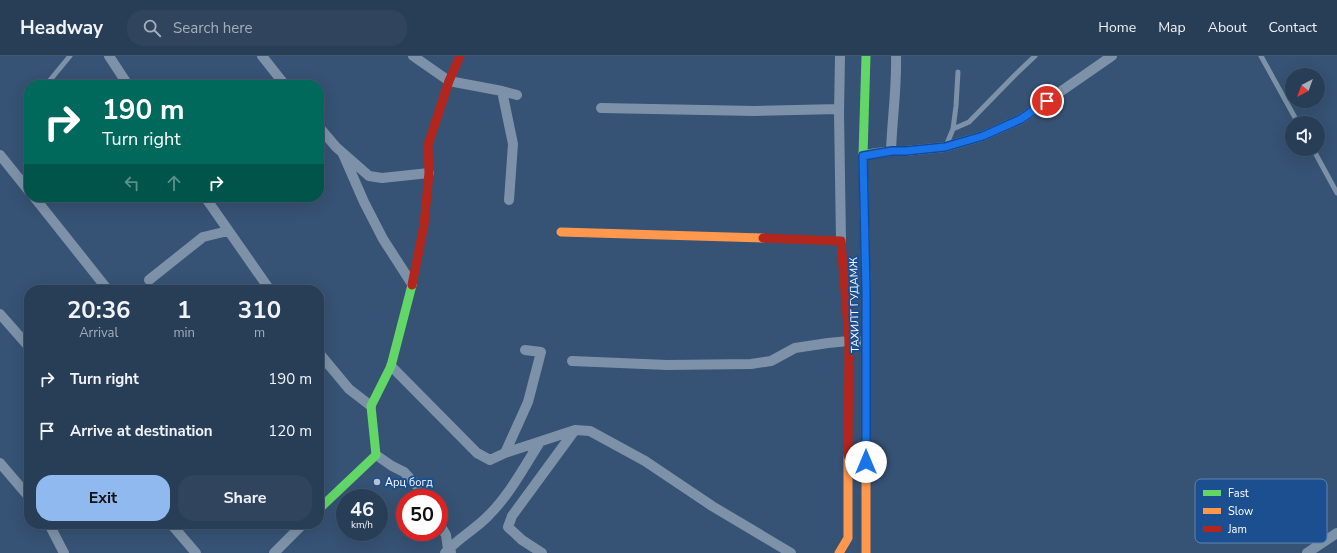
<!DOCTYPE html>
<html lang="en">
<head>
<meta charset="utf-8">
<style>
  :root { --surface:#283e57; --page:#30455d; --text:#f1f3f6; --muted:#a5aeba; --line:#44576d; --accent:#90b9f0 }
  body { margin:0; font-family:"Nunito Sans",sans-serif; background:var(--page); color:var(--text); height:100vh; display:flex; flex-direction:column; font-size:15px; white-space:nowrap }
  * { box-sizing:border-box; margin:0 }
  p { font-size:13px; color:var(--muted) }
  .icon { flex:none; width:22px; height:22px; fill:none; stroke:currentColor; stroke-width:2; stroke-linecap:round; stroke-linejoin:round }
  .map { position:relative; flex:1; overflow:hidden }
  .side { position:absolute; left:24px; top:229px; width:300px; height:244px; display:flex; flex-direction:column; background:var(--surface); border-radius:16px; box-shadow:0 4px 16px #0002,0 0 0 1px var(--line) }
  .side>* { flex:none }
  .hud { position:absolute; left:24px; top:24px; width:300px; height:122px; border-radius:16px; box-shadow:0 4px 16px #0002,0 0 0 1px var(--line); background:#00695c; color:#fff; overflow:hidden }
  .needle { width:26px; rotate:221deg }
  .tools { position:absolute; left:1285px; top:12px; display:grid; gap:8px }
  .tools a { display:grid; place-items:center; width:40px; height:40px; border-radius:50%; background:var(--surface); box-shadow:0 4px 16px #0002,0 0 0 1px var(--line); font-size:20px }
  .speed { position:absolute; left:336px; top:433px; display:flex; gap:8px; font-size:20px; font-weight:700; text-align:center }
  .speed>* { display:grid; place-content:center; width:52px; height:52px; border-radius:50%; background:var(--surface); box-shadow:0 4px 16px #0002,0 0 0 1px var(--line); line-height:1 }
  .speed small { font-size:10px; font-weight:400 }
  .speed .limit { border:6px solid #d22; background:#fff; color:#111 }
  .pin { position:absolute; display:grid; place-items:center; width:34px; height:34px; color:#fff; margin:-17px; border:2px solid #fff; border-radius:50%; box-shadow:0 1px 4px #0007 }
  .me { position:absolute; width:44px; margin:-22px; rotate:0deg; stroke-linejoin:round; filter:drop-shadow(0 0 3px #0008) }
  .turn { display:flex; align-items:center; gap:14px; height:84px; padding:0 12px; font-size:18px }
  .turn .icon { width:52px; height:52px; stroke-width:2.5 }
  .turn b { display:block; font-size:28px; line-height:34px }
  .lanes { display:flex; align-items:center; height:38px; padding:0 12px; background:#0003; justify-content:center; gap:20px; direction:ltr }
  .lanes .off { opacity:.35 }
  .eta { display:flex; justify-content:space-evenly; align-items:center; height:68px; text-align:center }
  .eta b { font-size:24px; font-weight:700; line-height:28px }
  .action { display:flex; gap:8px; margin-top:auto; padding:8px 12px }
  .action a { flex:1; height:46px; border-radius:16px; background:var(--accent); color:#111; font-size:16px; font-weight:700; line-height:46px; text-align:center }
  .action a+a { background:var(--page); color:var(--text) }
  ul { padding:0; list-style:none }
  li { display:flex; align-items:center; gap:12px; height:52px; padding:0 12px }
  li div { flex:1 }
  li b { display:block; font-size:15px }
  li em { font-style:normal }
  header { display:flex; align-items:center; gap:24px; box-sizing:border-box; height:56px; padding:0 20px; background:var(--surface); border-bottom:1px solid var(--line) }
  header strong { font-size:19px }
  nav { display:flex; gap:22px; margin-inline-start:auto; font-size:14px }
  .search { width:280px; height:36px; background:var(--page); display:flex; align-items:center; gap:10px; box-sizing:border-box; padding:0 14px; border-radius:16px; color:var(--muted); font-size:15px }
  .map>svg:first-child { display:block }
</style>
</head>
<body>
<header>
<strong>Headway</strong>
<div class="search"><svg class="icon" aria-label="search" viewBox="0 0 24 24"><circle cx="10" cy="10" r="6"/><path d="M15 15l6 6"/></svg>Search here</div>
<nav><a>Home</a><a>Map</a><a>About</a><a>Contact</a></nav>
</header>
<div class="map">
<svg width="1337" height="497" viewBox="0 0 1337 497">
  <rect width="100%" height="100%" fill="#365274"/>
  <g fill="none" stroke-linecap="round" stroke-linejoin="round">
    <path stroke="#7d92a8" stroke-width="5" d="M 1261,0 L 1298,67
      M 46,29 L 70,0
      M 953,73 L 969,66 L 1015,19 L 1035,0
      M 946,90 L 953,73 L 956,50 L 958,16
      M 1313,93 L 1337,137"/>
    <path stroke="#7d92a8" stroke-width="10" d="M 109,0 L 128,29
      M 262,0 L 285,29
      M 413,0 L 449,25 L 502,35 L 513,88 L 509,144
      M 840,0 L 839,57 L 841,185
      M 502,35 L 517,39
      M 601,52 L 755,55 L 839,53
      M 319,71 L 336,91 L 369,120 L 382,122 L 429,117
      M 891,95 C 892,63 897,32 896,0
      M 343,98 L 364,146 L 383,183 L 412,228
      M 0,99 L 29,135
      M 863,99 L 891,95 L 906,95 L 945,91 L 983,80 L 1021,63 L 1112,0
      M 34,141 L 108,234
      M 205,141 L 270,234
      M 149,224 L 203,181 L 228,175
      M 0,258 L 29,291
      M 319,297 L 349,333 L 371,350
      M 572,305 L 667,309 L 751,308 L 771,305 L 795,292 L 828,287 L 849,285 L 866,286
      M 391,310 L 477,397 L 490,404 L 505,397 L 575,374 L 590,375 L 645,405 L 712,450 L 791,497
      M 505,397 L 528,346 L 541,296 L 525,294
      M 376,399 L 392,410 L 404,416 L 419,432 L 425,442
      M 0,407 L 29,441
      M 439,467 L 446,479 L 448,493 L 451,496
      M 49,468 L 64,497
      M 171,468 L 196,497
      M 274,497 L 303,468
      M 445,497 C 458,482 476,473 489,459 C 510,438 524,411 540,386
      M 542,497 L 522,484 L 508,471 L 512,460 L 575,374
      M 1307,497 L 1337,477"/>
    <path stroke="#63d668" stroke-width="9" d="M 866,0 L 863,99 L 866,234 L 866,314
      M 319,453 L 376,399 L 371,350 L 391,310 L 412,229"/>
    <path stroke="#ff974d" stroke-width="9" d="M 561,176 L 763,182
      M 866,314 L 866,497
      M 839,497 L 848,482 L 848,400"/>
    <path stroke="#b3261e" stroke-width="9" d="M 763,182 L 841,185 L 849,285 L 848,400
      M 412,229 L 424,169 L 429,117 L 428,89 L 449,25 L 460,0"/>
  </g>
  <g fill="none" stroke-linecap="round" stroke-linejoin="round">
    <g stroke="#114b97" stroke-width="10">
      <path id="route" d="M 866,406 L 866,234 L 863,100 L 892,95 L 906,95 L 945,91 L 983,80 L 1021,63 L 1047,45"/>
    </g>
    <use href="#route" stroke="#1a73e8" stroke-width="7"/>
  </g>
  <circle fill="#b9c2ce" stroke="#1b4f8f" stroke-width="1.5" cx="377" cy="426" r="4"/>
  <g text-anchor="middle" stroke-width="4" stroke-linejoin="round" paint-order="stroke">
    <g font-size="11" fill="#fff" stroke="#1b4f8f">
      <text transform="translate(854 249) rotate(-91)" y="4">ТАХИЛТ ГУДАМЖ</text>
    </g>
    <g font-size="11" fill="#fff" stroke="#1b4f8f" text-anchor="start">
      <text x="385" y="430">Арц богд</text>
    </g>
  </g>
  <rect x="1195" y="423" width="132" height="64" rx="6" fill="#1b4f8f" stroke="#5f84b1" stroke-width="1"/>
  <rect x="1203" y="434" width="18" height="6" fill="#63d668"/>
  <rect x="1203" y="452" width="18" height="6" fill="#ff974d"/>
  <rect x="1203" y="470" width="18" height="6" fill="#b3261e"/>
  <g font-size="11" fill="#fff">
    <text x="1228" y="441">Fast</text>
    <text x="1228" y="459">Slow</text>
    <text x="1228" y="477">Jam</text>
  </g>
</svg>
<div class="tools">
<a><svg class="needle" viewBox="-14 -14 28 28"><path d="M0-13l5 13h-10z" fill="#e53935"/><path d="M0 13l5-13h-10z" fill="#a5aeba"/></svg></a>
<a><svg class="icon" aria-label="sound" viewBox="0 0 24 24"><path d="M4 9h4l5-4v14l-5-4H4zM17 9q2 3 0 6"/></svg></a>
</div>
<div class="speed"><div>46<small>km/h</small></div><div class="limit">50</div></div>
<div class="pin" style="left:1047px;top:45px;background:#d93025"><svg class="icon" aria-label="arrive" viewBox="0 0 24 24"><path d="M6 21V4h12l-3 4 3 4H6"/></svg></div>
<svg class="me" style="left:866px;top:406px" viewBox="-20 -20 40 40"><circle r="19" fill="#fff"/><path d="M0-13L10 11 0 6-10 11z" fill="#1a73e8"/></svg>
<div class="hud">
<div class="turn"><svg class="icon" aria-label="right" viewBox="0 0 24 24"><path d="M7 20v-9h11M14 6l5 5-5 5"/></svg><div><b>190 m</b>Turn right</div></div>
<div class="lanes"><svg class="icon off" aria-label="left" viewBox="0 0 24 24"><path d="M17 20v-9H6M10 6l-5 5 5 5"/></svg><svg class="icon off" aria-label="ahead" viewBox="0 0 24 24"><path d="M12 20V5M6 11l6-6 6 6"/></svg><svg class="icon" aria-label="right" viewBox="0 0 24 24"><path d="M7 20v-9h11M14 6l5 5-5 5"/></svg></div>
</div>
<section class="side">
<div class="eta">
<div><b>20:36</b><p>Arrival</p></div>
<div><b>1</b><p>min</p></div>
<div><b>310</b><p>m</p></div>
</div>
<ul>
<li><svg class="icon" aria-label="right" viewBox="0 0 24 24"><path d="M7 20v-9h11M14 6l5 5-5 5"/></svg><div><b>Turn right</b></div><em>190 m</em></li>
<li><svg class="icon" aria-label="arrive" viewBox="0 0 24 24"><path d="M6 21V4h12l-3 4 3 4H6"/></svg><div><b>Arrive at destination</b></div><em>120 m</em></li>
</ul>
<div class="action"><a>Exit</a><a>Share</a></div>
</section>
</div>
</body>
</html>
